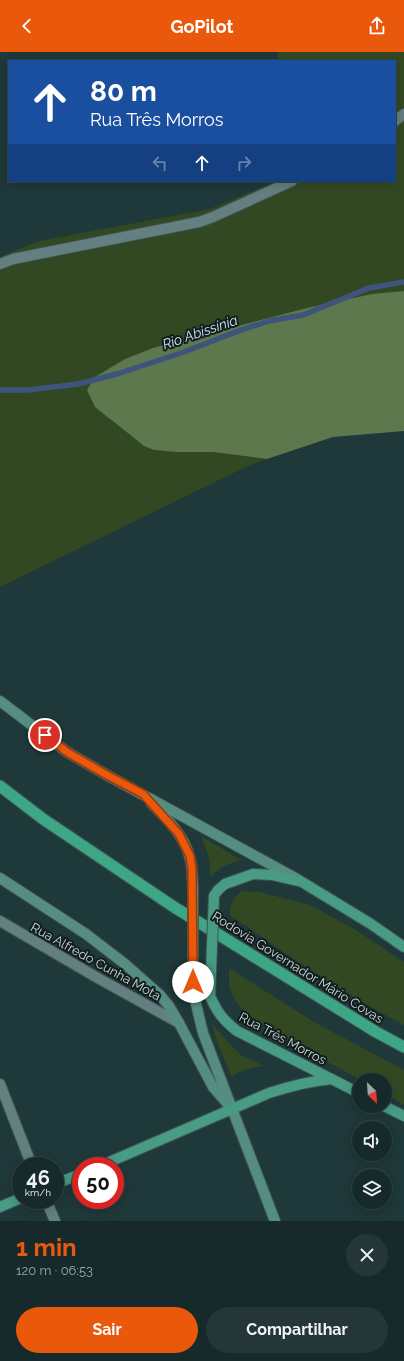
<!DOCTYPE html>
<html lang="pt">
<head>
<meta charset="utf-8">
<style>
  :root { --surface:#172a2b; --page:#243637; --text:#f1f3f6; --muted:#9ea7a9; --line:#364647; --accent:#ea580c }
  body { margin:0; font-family:Raleway,sans-serif; background:var(--page); color:var(--text); height:100vh; display:flex; flex-direction:column; font-size:15px; white-space:nowrap }
  * { box-sizing:border-box; margin:0 }
  p { font-size:13px; color:var(--muted) }
  .icon { flex:none; width:22px; height:22px; fill:none; stroke:currentColor; stroke-width:2; stroke-linecap:round; stroke-linejoin:round }
  .map { position:relative; height:1169px; overflow:hidden }
  .details { display:flex; flex-direction:column; background:var(--surface); flex:1 }
  .details>* { flex:none }
  .top-card { position:absolute; left:8px; top:8px; width:388px; height:122px; border-radius:0px; box-shadow:0 2px 10px #0003,0 0 0 1px var(--line); background:#1a4fa0; color:#fff; overflow:hidden }
  .needle { width:26px; rotate:155deg }
  .tools { position:absolute; left:352px; top:1021px; display:grid; gap:8px }
  .tools a { display:grid; place-items:center; width:40px; height:40px; border-radius:50%; background:var(--surface); box-shadow:0 2px 10px #0003,0 0 0 1px var(--line); font-size:20px }
  .speed { position:absolute; left:12px; top:1105px; display:flex; gap:8px; font-size:20px; font-weight:700; text-align:center }
  .speed>* { display:grid; place-content:center; width:52px; height:52px; border-radius:50%; background:var(--surface); box-shadow:0 2px 10px #0003,0 0 0 1px var(--line); line-height:1 }
  .speed small { font-size:10px; font-weight:400 }
  .speed .limit { border:6px solid #d22; background:#fff; color:#111 }
  .pin { position:absolute; display:grid; place-items:center; width:34px; height:34px; color:#fff; margin:-17px; border:2px solid #fff; border-radius:50%; box-shadow:0 1px 4px #0007 }
  .me { position:absolute; width:44px; margin:-22px; rotate:0deg; stroke-linejoin:round; filter:drop-shadow(0 0 3px #0008) }
  .turn { display:flex; align-items:center; gap:14px; height:84px; padding:0 16px; font-size:18px }
  .turn .icon { width:52px; height:52px; stroke-width:2.5 }
  .turn b { display:block; font-size:28px; line-height:34px }
  .lanes { display:flex; align-items:center; height:38px; padding:0 16px; background:#0003; justify-content:center; gap:20px; direction:ltr }
  .lanes .off { opacity:.35 }
  .round { display:grid; place-items:center; flex:none; width:42px; height:42px; border-radius:21px; background:var(--page) }
  .summary { display:flex; align-items:center; justify-content:space-between; height:68px; padding:0 16px }
  h1 { font-size:24px; font-weight:700; line-height:30px; color:var(--accent) }
  .button { display:flex; gap:8px; margin-top:auto; padding:8px 16px }
  .button a { flex:1; height:46px; border-radius:24px; background:var(--accent); color:#fff; font-size:16px; font-weight:700; line-height:46px; text-align:center }
  .button a+a { background:var(--page); color:var(--text) }
  header { display:flex; justify-content:space-between; align-items:center; height:52px; padding:0 16px; background:var(--accent); color:#fff; font-size:18px; font-weight:700 }
  .map>svg:first-child { display:block }
</style>
</head>
<body>
<header><svg class="icon" aria-label="back" viewBox="0 0 24 24"><path d="M15 5l-7 7 7 7"/></svg>GoPilot<svg class="icon" aria-label="share" viewBox="0 0 24 24"><path d="M12 15V3M7 8l5-5 5 5M5 13v7h14v-7"/></svg></header>
<div class="map">
<svg width="404" height="1169" viewBox="0 0 404 1169">
  <rect width="100%" height="100%" fill="#1f3839"/>
  <path fill="#324822" d="M 277,0 L 404,0 L 404,239 C 350,245 298,259 245,272 C 205,283 164,292 125,307 L 109,367 L 144,394 L 154,398 L 176,400 L 213,400 L 267,407 L 250,413 L 0,535 L 0,205 L 39,189 L 210,157 L 277,129 L 395,129 L 395,9 L 278,9 Z
    M 201,784 L 241,808 C 227,812 220,815 210,825 C 211,809 207,798 201,784 Z
    M 242,839 L 259,840 L 308,852 L 356,878 L 404,910 L 404,973 C 343,941 286,902 230,863 C 230,851 233,846 242,839 Z
    M 229,916 L 314,970 L 404,1018 L 404,1053 L 385,1042 L 385,1028 L 361,1028 L 275,982 L 245,961 L 235,949 L 229,934 Z
    M 212,972 L 229,991 L 241,1003 L 264,1014 C 251,1016 241,1017 232,1025 L 218,993 Z"/>
  <path fill="#5d784c" d="M 404,239 L 404,379 L 333,385 L 267,407 L 213,400 L 176,400 L 154,398 L 144,394 L 95,355 L 87,338 L 93,328 L 95,325 L 125,307 L 153,296 L 311,255 L 372,242 Z"/>
  <g fill="none" stroke-linecap="round" stroke-linejoin="round">
    <path stroke="#3f547c" stroke-width="5.5" d="M 0,338 L 28,338 L 78,332 L 117,322 L 184,300 L 241,278 L 269,269 L 303,263 L 369,236 L 404,230"/>
    <g stroke="#405657" stroke-width="12">
      <path id="minor" d="M 395,69 L 404,62
        M 0,212 L 13,207 L 199,170 L 213,165 L 292,129
        M 0,869 L 96,925 L 179,971
        M 0,1032 L 32,1114
        M 46,1148 L 55,1169"/>
    </g>
    <g stroke="#405657" stroke-width="12">
      <path id="secondary" d="M 0,649 L 67,700 L 105,722 L 299,828
        M 151,751 C 166,766 183,782 189,803 C 193,814 192,826 193,837
        M 0,826 L 86,882 L 125,912 L 160,943 L 169,954 L 179,971 L 213,1035 L 232,1057
        M 193,930 L 196,952 L 203,981 L 275,1169"/>
    </g>
    <g stroke="#405657" stroke-width="12">
      <path id="primary" d="M 214,844 L 218,838 L 225,832 L 253,822 L 272,823 L 302,830 L 371,872 L 404,895
        M 210,944 C 217,960 223,968 237,979 L 359,1041
        M 384,1054 L 404,1064
        M 100,1114 L 269,1041 C 291,1034 309,1029 332,1027
        M 55,1132 L 81,1122
        M 0,1155 L 21,1146"/>
    </g>
    <g stroke="#405657" stroke-width="13">
      <path id="trunk" d="M 0,734 L 43,767 L 174,855 L 376,980 L 404,995"/>
    </g>
    <use href="#minor" stroke="#647f7f" stroke-width="10"/>
    <use href="#secondary" stroke="#558e81" stroke-width="10"/>
    <use href="#primary" stroke="#479c83" stroke-width="10"/>
    <use href="#trunk" stroke="#3da684" stroke-width="11"/>
    <g stroke="#405657" stroke-width="12" stroke-linecap="butt">
      <path id="secondary-bridge" d="M 193,837 L 193,930"/>
    </g>
    <g stroke="#405657" stroke-width="12" stroke-linecap="butt">
      <path id="primary-bridge" d="M 210,944 L 214,844"/>
    </g>
    <use href="#secondary-bridge" stroke="#558e81" stroke-width="10"/>
    <use href="#primary-bridge" stroke="#479c83" stroke-width="10"/>
  </g>
  <g fill="none" stroke-linecap="round" stroke-linejoin="round">
    <g stroke="#983908" stroke-width="10">
      <path id="route" d="M 45,683 L 67,700 L 105,722 L 143,742 L 179,782 L 190,804 L 192,817 L 193,930"/>
    </g>
    <use href="#route" stroke="#ea580c" stroke-width="7"/>
  </g>
  <g text-anchor="middle" stroke-width="4" stroke-linejoin="round" paint-order="stroke">
    <g font-size="13" fill="#c8d6d7" stroke="#121d1d">
      <text transform="translate(96 909) rotate(29)" y="5">Rua Alfredo Cunha Mota</text>
      <text transform="translate(298 915) rotate(32)" y="5">Rodovia Governador Mário Covas</text>
      <text transform="translate(283 986) rotate(28)" y="5">Rua Três Morros</text>
    </g>
    <g font-size="14" font-style="italic" fill="#d2e1fc" stroke="#121d1d">
      <text transform="translate(200 280) rotate(-19)" y="5">Rio Abissínia</text>
    </g>
  </g>
</svg>
<div class="tools">
<a><svg class="needle" viewBox="-14 -14 28 28"><path d="M0-13l5 13h-10z" fill="#e53935"/><path d="M0 13l5-13h-10z" fill="#9ea7a9"/></svg></a>
<a><svg class="icon" aria-label="sound" viewBox="0 0 24 24"><path d="M4 9h4l5-4v14l-5-4H4zM17 9q2 3 0 6"/></svg></a>
<a><svg class="icon" aria-label="layers" viewBox="0 0 24 24"><path d="M12 4l9 5-9 5-9-5zM3 14l9 5 9-5"/></svg></a>
</div>
<div class="speed"><div>46<small>km/h</small></div><div class="limit">50</div></div>
<div class="pin" style="left:45px;top:683px;background:#d93025"><svg class="icon" aria-label="arrive" viewBox="0 0 24 24"><path d="M6 21V4h12l-3 4 3 4H6"/></svg></div>
<svg class="me" style="left:193px;top:930px" viewBox="-20 -20 40 40"><circle r="19" fill="#fff"/><path d="M0-13L10 11 0 6-10 11z" fill="#ea580c"/></svg>
<div class="top-card">
<div class="turn"><svg class="icon" aria-label="ahead" viewBox="0 0 24 24"><path d="M12 20V5M6 11l6-6 6 6"/></svg><div><b>80 m</b>Rua Três Morros</div></div>
<div class="lanes"><svg class="icon off" aria-label="left" viewBox="0 0 24 24"><path d="M17 20v-9H6M10 6l-5 5 5 5"/></svg><svg class="icon" aria-label="ahead" viewBox="0 0 24 24"><path d="M12 20V5M6 11l6-6 6 6"/></svg><svg class="icon off" aria-label="right" viewBox="0 0 24 24"><path d="M7 20v-9h11M14 6l5 5-5 5"/></svg></div>
</div>
</div>
<section class="details">
<div class="summary"><div><h1>1 min</h1><p>120 m · 06:53</p></div><a class="round"><svg class="icon" aria-label="close" viewBox="0 0 24 24"><path d="M6 6l12 12M18 6L6 18"/></svg></a></div>
<div class="button"><a>Sair</a><a>Compartilhar</a></div>
</section>
</body>
</html>
